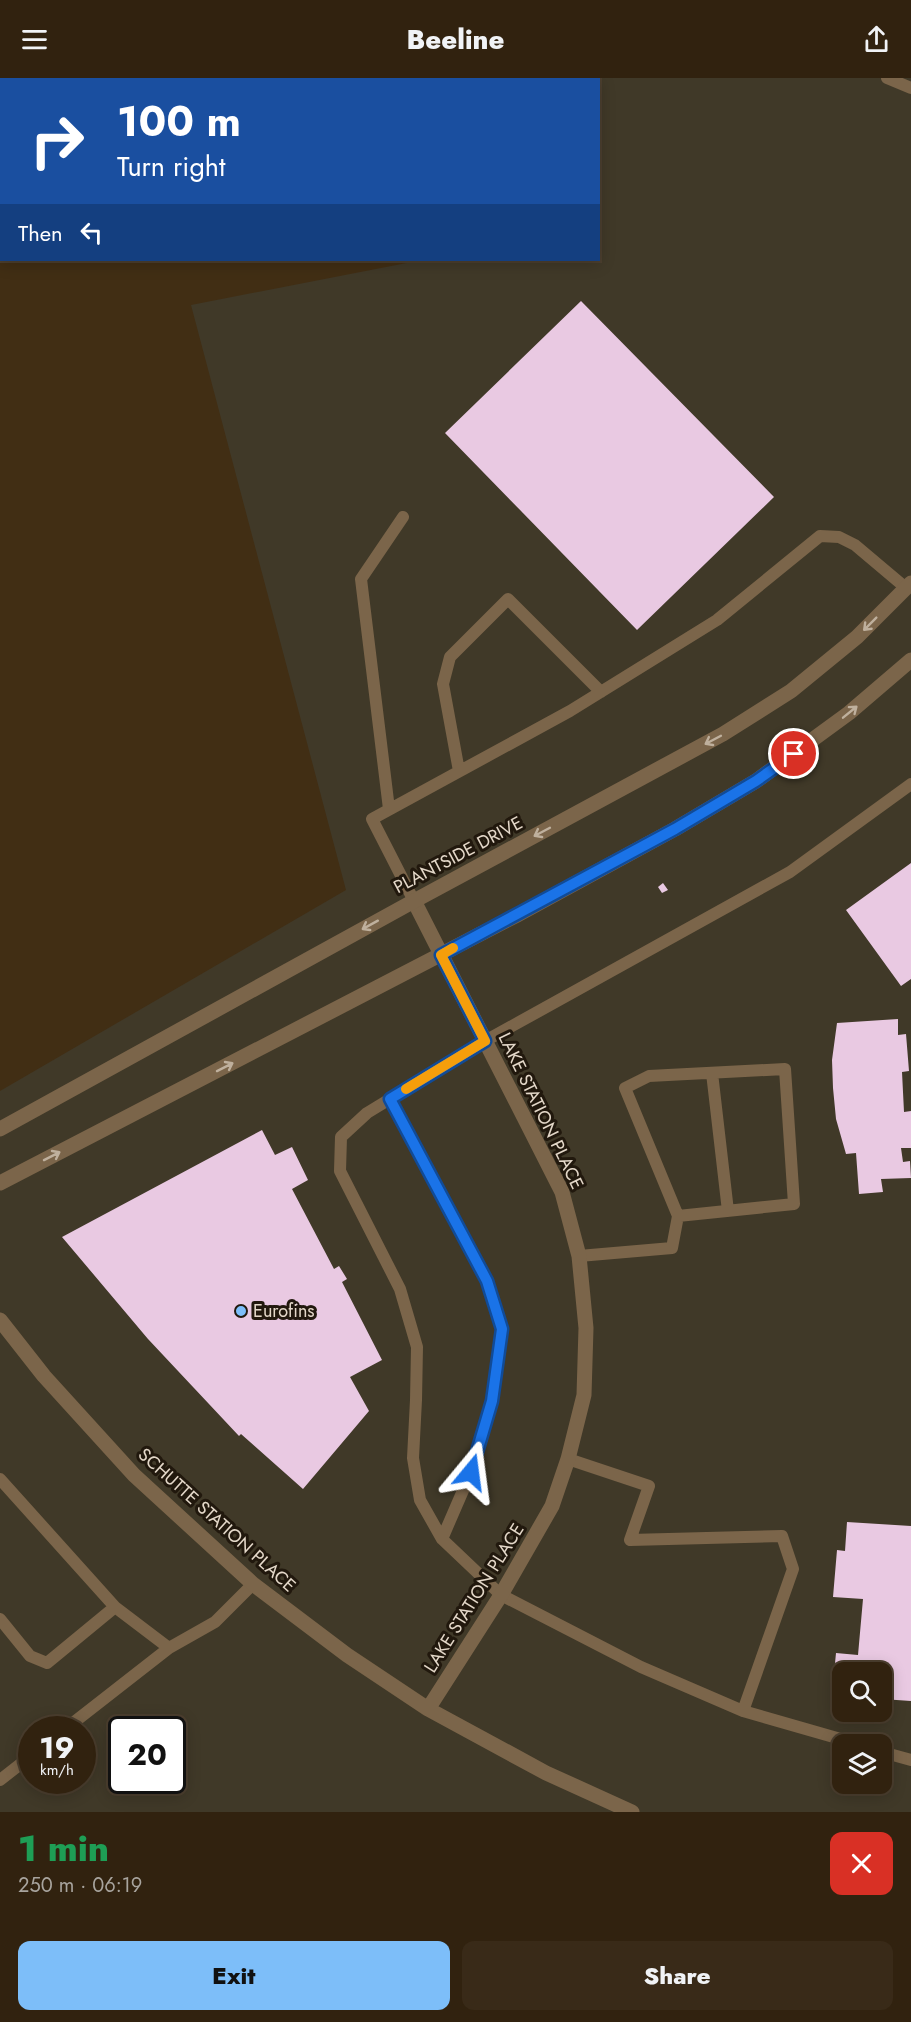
<!DOCTYPE html>
<html lang="en">
<head>
<meta charset="utf-8">
<style>
  :root { --surface:#31220f; --page:#392a18; --text:#f1f3f6; --muted:#a8a49e; --line:#4c3f2f; --accent:#7dbef9 }
  body { margin:0; font-family:Jost,sans-serif; background:var(--page); color:var(--text); height:100vh; display:flex; flex-direction:column; font-size:22px; white-space:nowrap }
  * { box-sizing:border-box; margin:0 }
  p { font-size:20px; color:var(--muted) }
  .icon { flex:none; width:33px; height:33px; fill:none; stroke:currentColor; stroke-width:2; stroke-linecap:round; stroke-linejoin:round }
  .map { position:relative; height:1734px; overflow:hidden }
  .drawer { display:flex; flex-direction:column; background:var(--surface); flex:1 }
  .drawer>* { flex:none }
  .guide { position:absolute; left:0px; top:0px; width:600px; height:183px; box-shadow:0 3px 15px #0003,0 0 0 2px var(--line); background:#1a4fa0; color:#fff; overflow:hidden }
  .buttons { position:absolute; left:832px; top:1584px; display:grid; gap:12px }
  .buttons a { display:grid; place-items:center; width:60px; height:60px; border-radius:12px; background:var(--surface); box-shadow:0 3px 15px #0003,0 0 0 2px var(--line); font-size:30px }
  .speed { position:absolute; left:18px; top:1638px; display:flex; gap:12px; font-size:30px; font-weight:700; text-align:center }
  .speed>* { display:grid; place-content:center; width:78px; height:78px; border-radius:50%; background:var(--surface); box-shadow:0 3px 15px #0003,0 0 0 2px var(--line); line-height:1 }
  .speed small { font-size:15px; font-weight:400 }
  .speed .limit { border:3px solid #111; border-radius:9px; background:#fff; color:#111 }
  .pin { position:absolute; display:grid; place-items:center; width:51px; height:51px; color:#fff; margin:-26px; border:3px solid #fff; border-radius:50%; box-shadow:0 2px 6px #0007 }
  .me { position:absolute; width:66px; margin:-33px; rotate:16deg; stroke-linejoin:round; filter:drop-shadow(0 0 4px #0008) }
  .turn { display:flex; align-items:center; gap:21px; height:126px; padding:0 18px; font-size:27px }
  .turn .icon { width:78px; height:78px; stroke-width:2.5 }
  .turn b { display:block; font-size:42px; line-height:51px }
  .then { display:flex; align-items:center; height:57px; padding:0 18px; background:#0003; gap:12px; font-size:22px }
  .round { display:grid; place-items:center; flex:none; width:63px; height:63px; border-radius:12px; background:var(--page) }
  .summary { display:flex; align-items:center; justify-content:space-between; height:102px; padding:0 18px }
  h1 { font-size:36px; font-weight:800; line-height:45px; color:#1e9e55 }
  .primary-button { display:flex; gap:12px; margin-top:auto; padding:12px 18px }
  .primary-button a { flex:1; height:69px; border-radius:12px; background:var(--accent); color:#111; font-size:24px; font-weight:800; line-height:69px; text-align:center }
  .primary-button a+a { background:var(--page); color:var(--text) }
  header { display:flex; justify-content:space-between; align-items:center; height:78px; padding:0 18px; background:var(--surface); font-size:27px; font-weight:800 }
  .map>svg:first-child { display:block }
</style>
</head>
<body>
<header><svg class="icon" aria-label="menu" viewBox="0 0 24 24"><path d="M4 6h16M4 12h16M4 18h16"/></svg>Beeline<svg class="icon" aria-label="share" viewBox="0 0 24 24"><path d="M12 15V3M7 8l5-5 5 5M5 13v7h14v-7"/></svg></header>
<div class="map">
<svg width="911" height="1734" viewBox="0 0 911 1734">
  <rect width="100%" height="100%" fill="#412e14"/>
  <path fill="#403928" fill-rule="evenodd" d="M 558,0 L 911,0 L 911,1734 L 0,1734 L 0,1013 L 346,812 L 191,227 L 422,182 L 598,182 L 598,2 L 557,1 ZM 843,1594 L 882,1594 L 882,1634 L 843,1634 ZM 32,1652 L 82,1652 L 82,1702 L 32,1702 ZM 122,1652 L 172,1652 L 172,1702 L 122,1702 ZM 843,1666 L 882,1666 L 882,1706 L 843,1706 Z"/>
  <path fill="#e9c9e2" d="M 581,223 L 774,419 L 637,552 L 445,355 Z
    M 911,785 L 911,901 L 901,908 L 846,832 Z
    M 663,805 L 668,812 L 662,815 L 658,809 Z
    M 898,941 L 898,957 L 906,956 L 909,993 L 902,994 L 904,1034 L 911,1033 L 911,1070 L 901,1070 L 903,1084 L 910,1083 L 911,1100 L 881,1101 L 883,1114 L 859,1116 L 856,1075 L 846,1076 L 836,1041 L 833,1010 L 832,982 L 837,945 Z
    M 262,1052 L 275,1077 L 292,1069 L 308,1102 L 292,1111 L 334,1191 L 339,1188 L 347,1201 L 342,1204 L 382,1282 L 350,1299 L 369,1333 L 303,1411 L 241,1356 L 239,1358 L 148,1261 L 62,1159 Z
    M 847,1444 L 911,1448 L 911,1623 L 882,1621 L 882,1594 L 843,1594 L 843,1617 L 832,1616 L 836,1575 L 858,1577 L 863,1521 L 833,1519 L 837,1472 L 845,1473 Z"/>
  <g fill="none" stroke-linecap="round" stroke-linejoin="round">
    <path stroke="#7b654a" stroke-width="12" d="M 887,0 L 911,10
      M 459,693 L 443,606 L 450,579 L 508,521 L 601,614
      M 389,731 L 361,501 L 403,439
      M 414,823 L 372,741 L 570,633 L 717,542 L 820,458 L 839,459 L 855,467 L 906,510
      M 712,995 L 728,1133
      M 390,1021 L 487,1203 L 502,1251 L 492,1323 L 471,1394 L 442,1461
      M 579,1178 L 672,1170 L 678,1138 L 625,1010 L 649,998 L 785,991 L 794,1126 L 678,1138
      M 568,1381 L 649,1408 L 630,1462 L 782,1458 L 793,1491 L 743,1633
      M 0,1401 L 115,1529 L 169,1570 L 215,1544 L 253,1506
      M 0,1541 L 30,1578 L 47,1585 L 115,1529
      M 64,1652 L 169,1570
      M 858,1666 L 743,1633 L 641,1589 L 501,1517 L 442,1461 L 420,1422 L 413,1380 L 416,1322 L 417,1269 L 400,1211 L 340,1093 L 341,1059 L 367,1035 L 485,963 L 790,794 L 911,706
      M 882,1674 L 911,1682
      M 0,1702 L 32,1677"/>
    <path stroke="#7b654a" stroke-width="15" d="M 414,823 L 562,1114 L 579,1178 L 586,1250 L 584,1317 L 568,1381 L 552,1428 L 501,1517 L 428,1631
      M 0,1242 L 44,1298 L 134,1397 L 253,1506 L 347,1577 L 428,1631 L 546,1695 L 632,1734"/>
    <path stroke="#7b654a" stroke-width="15" d="M 0,1051 L 414,823 L 723,656 L 791,613 L 857,559 L 911,505
      M 0,1105 L 517,837 L 675,751 L 756,703 L 849,635 L 911,582"/>
  </g>
  <defs><path id="oneway-shaft" d="M-6 0H5M1.5-3L5.5 0L1.5 3" fill="none" stroke-width="1.6" stroke-linecap="round" stroke-linejoin="round" transform="scale(1.5)"/></defs>
  <g stroke="#bfb09d">
    <use href="#oneway-shaft" transform="translate(870 546) rotate(135)"/>
    <use href="#oneway-shaft" transform="translate(850 634) rotate(-39)"/>
    <use href="#oneway-shaft" transform="translate(713 662) rotate(152)"/>
    <use href="#oneway-shaft" transform="translate(542 754) rotate(152)"/>
    <use href="#oneway-shaft" transform="translate(370 847) rotate(151)"/>
    <use href="#oneway-shaft" transform="translate(225 989) rotate(-27)"/>
    <use href="#oneway-shaft" transform="translate(52 1078) rotate(-27)"/>
  </g>
  <g fill="none" stroke-linecap="round" stroke-linejoin="round">
    <g stroke="#114b97" stroke-width="15">
      <path id="route" d="M 471,1394 L 492,1323 L 502,1251 L 487,1203 L 390,1021 L 485,963 L 441,877 L 675,751 L 756,703 L 794,676"/>
    </g>
    <use href="#route" stroke="#1a73e8" stroke-width="10"/>
    <path stroke="#f59e0b" stroke-width="10" d="M 406,1011 L 485,963 L 441,877 L 453,870"/>
  </g>
  <circle fill="#7dbef9" stroke="#21180d" stroke-width="2" cx="241" cy="1233" r="6"/>
  <g text-anchor="middle" stroke-width="6" stroke-linejoin="round" paint-order="stroke">
    <g font-size="18" fill="#e4d8c9" stroke="#21180d">
      <text transform="translate(458 777) rotate(-28)" y="6">PLANTSIDE DRIVE</text>
      <text transform="translate(541 1033) rotate(64)" y="6">LAKE STATION PLACE</text>
      <text transform="translate(217 1442) rotate(42)" y="6">SCHUTTE STATION PLACE</text>
      <text transform="translate(474 1520) rotate(-58)" y="6">LAKE STATION PLACE</text>
    </g>
    <g font-size="18" fill="#e4d8c9" stroke="#21180d" text-anchor="start">
      <text x="253" y="1239">Eurofins</text>
    </g>
  </g>
</svg>
<div class="buttons">
<a><svg class="icon" aria-label="search" viewBox="0 0 24 24"><circle cx="10" cy="10" r="6"/><path d="M15 15l6 6"/></svg></a>
<a><svg class="icon" aria-label="layers" viewBox="0 0 24 24"><path d="M12 4l9 5-9 5-9-5zM3 14l9 5 9-5"/></svg></a>
</div>
<div class="speed"><div>19<small>km/h</small></div><div class="limit">20</div></div>
<div class="pin" style="left:794px;top:676px;background:#d93025"><svg class="icon" aria-label="arrive" viewBox="0 0 24 24"><path d="M6 21V4h12l-3 4 3 4H6"/></svg></div>
<svg class="me" style="left:471px;top:1394px" viewBox="-20 -20 40 40"><path d="M0-17L14 15 0 8-14 15z" fill="#1a73e8" stroke="#fff" stroke-width="4"/></svg>
<div class="guide">
<div class="turn"><svg class="icon" aria-label="right" viewBox="0 0 24 24"><path d="M7 20v-9h11M14 6l5 5-5 5"/></svg><div><b>100 m</b>Turn right</div></div>
<div class="then">Then<svg class="icon" aria-label="left" viewBox="0 0 24 24"><path d="M17 20v-9H6M10 6l-5 5 5 5"/></svg></div>
</div>
</div>
<section class="drawer">
<div class="summary"><div><h1>1 min</h1><p>250 m · 06:19</p></div><a class="round" style="background:#d93025;color:#fff"><svg class="icon" aria-label="close" viewBox="0 0 24 24"><path d="M6 6l12 12M18 6L6 18"/></svg></a></div>
<div class="primary-button"><a>Exit</a><a>Share</a></div>
</section>
</body>
</html>
